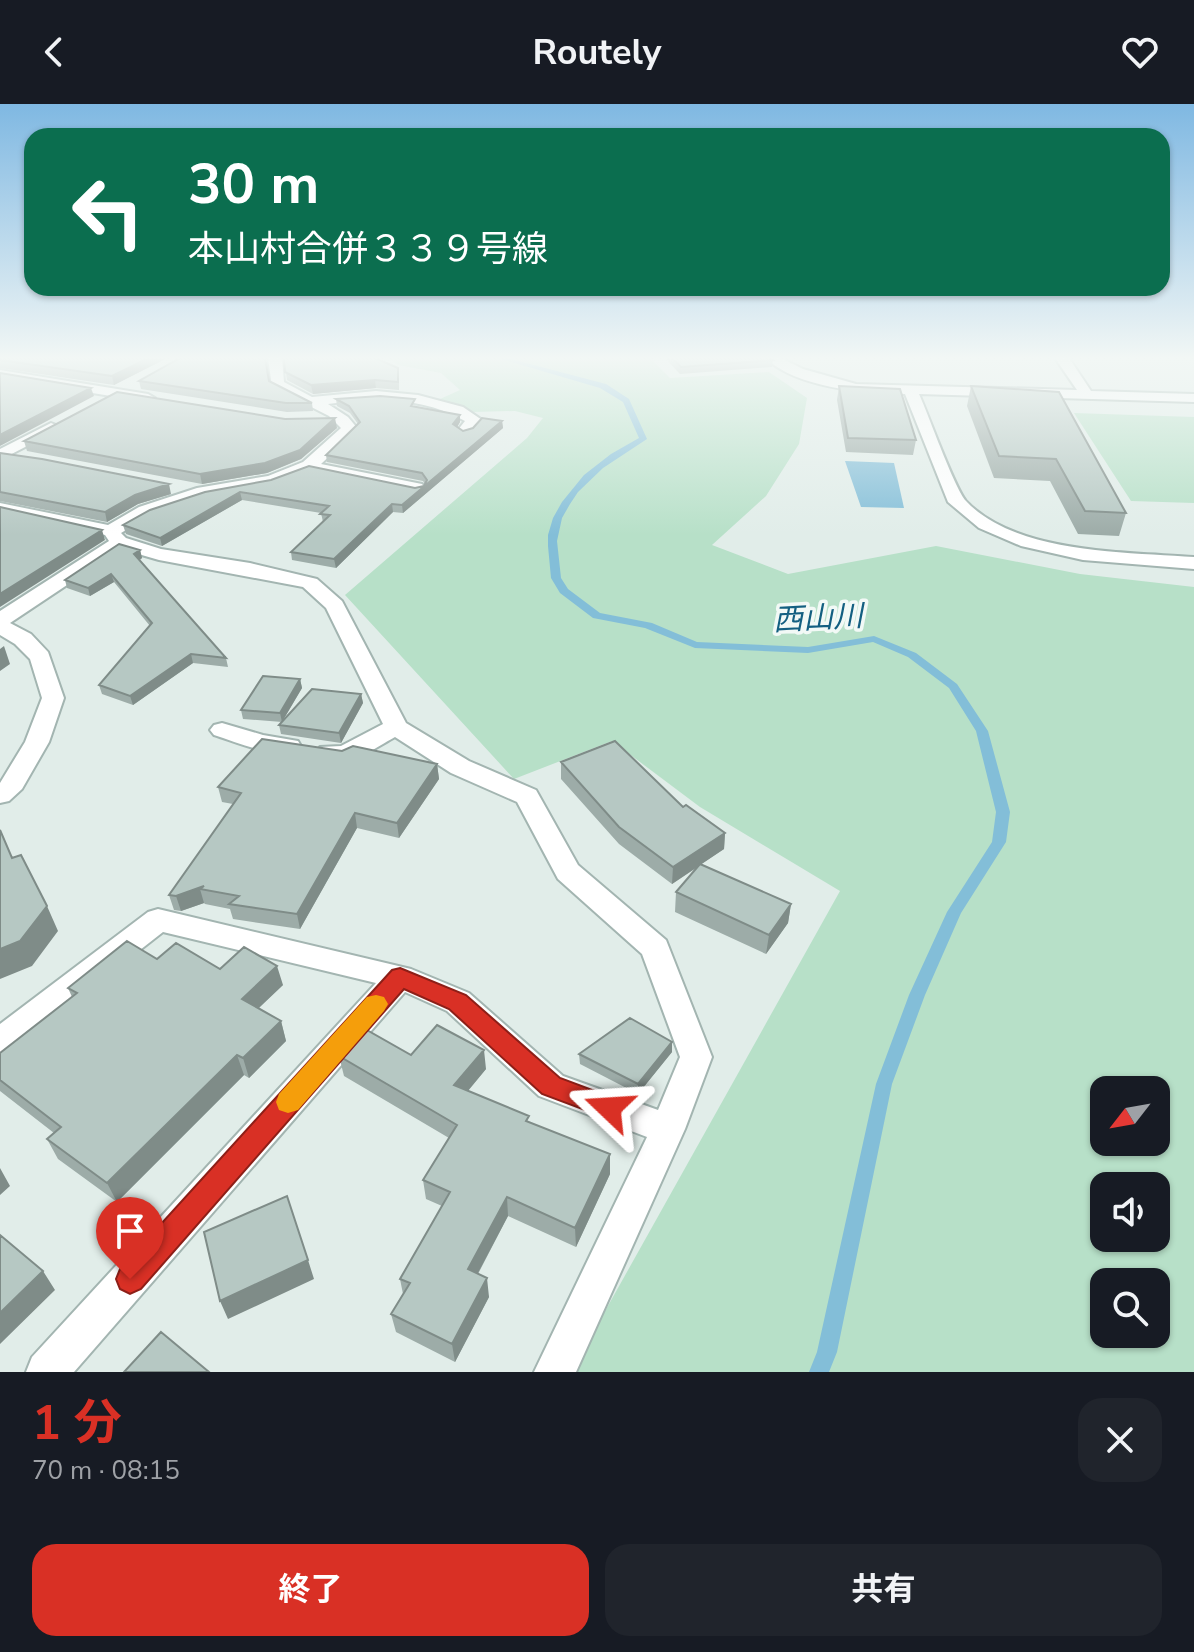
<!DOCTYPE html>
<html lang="ja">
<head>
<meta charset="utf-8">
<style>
  :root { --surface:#171b24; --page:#20242c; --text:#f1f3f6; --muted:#9ea1a6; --accent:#d93025 }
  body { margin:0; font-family:"Nunito Sans","Noto Sans JP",sans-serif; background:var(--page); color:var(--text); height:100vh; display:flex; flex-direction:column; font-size:30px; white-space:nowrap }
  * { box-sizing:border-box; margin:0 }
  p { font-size:26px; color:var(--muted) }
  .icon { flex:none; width:44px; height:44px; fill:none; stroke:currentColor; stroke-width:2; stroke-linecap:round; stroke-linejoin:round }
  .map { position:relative; height:1268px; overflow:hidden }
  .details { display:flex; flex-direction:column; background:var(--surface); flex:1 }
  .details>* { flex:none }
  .guide { position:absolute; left:24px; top:24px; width:1146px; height:168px; border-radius:24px; box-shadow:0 2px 6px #0004; background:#0b6e4f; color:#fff; overflow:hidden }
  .needle { width:52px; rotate:239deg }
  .buttons { position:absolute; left:1090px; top:972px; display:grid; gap:16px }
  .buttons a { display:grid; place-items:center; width:80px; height:80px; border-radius:16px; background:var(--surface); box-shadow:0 2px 6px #0004; font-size:40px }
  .pin { position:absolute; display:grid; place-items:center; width:68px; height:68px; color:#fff; margin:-82px -34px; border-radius:50% 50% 50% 0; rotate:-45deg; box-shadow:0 0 8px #0007 }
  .pin .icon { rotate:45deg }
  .me { position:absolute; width:88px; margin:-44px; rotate:290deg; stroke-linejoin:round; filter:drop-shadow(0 0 6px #0008) }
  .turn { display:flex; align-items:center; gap:28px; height:168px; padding:0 32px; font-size:36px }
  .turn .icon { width:104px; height:104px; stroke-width:2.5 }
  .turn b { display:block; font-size:56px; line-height:68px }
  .round { display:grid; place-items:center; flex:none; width:84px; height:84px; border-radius:24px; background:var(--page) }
  .headline { display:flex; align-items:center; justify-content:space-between; height:136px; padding:0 32px }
  h1 { font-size:48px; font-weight:700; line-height:60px; color:var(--accent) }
  .button { display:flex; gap:16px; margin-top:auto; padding:16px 32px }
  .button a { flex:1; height:92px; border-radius:24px; background:var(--accent); color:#fff; font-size:32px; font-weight:700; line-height:92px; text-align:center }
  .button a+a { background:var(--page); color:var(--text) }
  header { display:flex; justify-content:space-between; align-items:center; height:104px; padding:0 32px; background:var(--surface); font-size:36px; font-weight:700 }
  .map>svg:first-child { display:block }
</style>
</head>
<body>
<header><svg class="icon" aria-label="back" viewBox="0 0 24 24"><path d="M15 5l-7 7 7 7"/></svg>Routely<svg class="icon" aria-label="heart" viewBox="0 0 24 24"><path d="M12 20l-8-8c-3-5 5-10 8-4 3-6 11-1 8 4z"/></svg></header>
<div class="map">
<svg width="1194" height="1268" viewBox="0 0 1194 1268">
  <rect width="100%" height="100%" fill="#e1ede9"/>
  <path fill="#b7e0c8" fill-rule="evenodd" d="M 389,254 L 650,254 L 670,274 L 769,268 L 807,294 L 799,340 L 766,392 L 712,441 L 788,470 L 936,442 L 1080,470 L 1194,483 L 1194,1268 L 571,1268 L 840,787 L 700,703 L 612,637 L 514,675 L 345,491 L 527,334 L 543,314 L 515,307 L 472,308 L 440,295 L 460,286 L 441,269 L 398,261 ZM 1104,986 L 1156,986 L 1156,1038 L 1104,1038 ZM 1104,1082 L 1156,1082 L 1156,1134 L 1104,1134 ZM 1104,1178 L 1156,1178 L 1156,1230 L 1104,1230 Z
    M 1074,309 L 1194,313 L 1194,399 L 1131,397 Z"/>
  <path fill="#83bed8" d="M 845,357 L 894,359 L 904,404 L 861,403 Z"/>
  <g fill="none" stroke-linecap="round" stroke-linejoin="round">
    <path fill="#83bed8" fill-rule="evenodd" d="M 498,254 L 507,254 L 606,280 L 629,295 L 647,335 L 603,364 L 578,388 L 570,400 L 562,414 L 557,437 L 561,474 L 568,485 L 600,509 L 652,519 L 697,538 L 808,543 L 874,532 L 916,549 L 957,580 L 988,627 L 1010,708 L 1006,738 L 961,809 L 925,891 L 892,980 L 837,1248 L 829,1268 L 809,1268 L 817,1248 L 876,980 L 909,891 L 947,808 L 992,738 L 996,708 L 976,627 L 949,584 L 908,553 L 873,538 L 808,549 L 695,544 L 645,524 L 593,514 L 560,489 L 551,474 L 548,442 L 548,431 L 553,414 L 562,398 L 584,371 L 611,350 L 639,334 L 623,298 L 600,284 Z"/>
    <g stroke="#a3b5b1" stroke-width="4">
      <path id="minor" d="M 268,254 L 282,254 L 284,278 L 312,293 L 376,287 L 418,291 L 463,303 L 482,316 L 471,330 L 465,332 L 457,327 L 465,317 C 424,293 374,293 328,300 L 348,313 L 358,325 L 321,360 L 422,380 L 425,384 L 422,388 L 416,389 L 310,367 L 272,381 L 206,393 L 151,411 L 121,429 L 126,434 L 161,445 L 250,459 L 317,475 L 342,497 L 406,619 L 469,657 L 536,686 L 578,761 L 666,836 L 712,953 L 685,1025 L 576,1268 L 534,1268 L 647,1033 L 539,992 L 447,907 L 405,888 L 74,1268 L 26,1268 L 32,1253 L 376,879 L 163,828 L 11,947 L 0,951 L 0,920 L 148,808 L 158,805 L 411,865 L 469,889 L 563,972 L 658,1006 L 680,953 L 642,850 L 558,775 L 517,698 L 451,669 L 395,633 C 368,648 353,662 320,653 L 317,648 L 320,643 L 341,642 L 383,620 L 326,504 L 303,483 L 159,456 L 121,445 L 10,519 L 31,530 L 48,548 L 64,594 L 49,638 L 22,685 L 9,697 L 0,699 L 0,679 L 25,638 L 42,594 L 30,555 L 15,540 L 0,531 L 0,507 L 109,437 L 105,431 L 0,409 L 0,399 L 108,421 L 139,403 L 197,384 L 268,372 L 303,358 L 341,324 L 329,312 L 272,283 Z
        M 765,254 L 781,254 L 803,265 L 856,280 L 1077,286 L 1055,254 L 1069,254 L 1091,287 L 1194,290 L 1194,298 L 919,290 C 929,312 954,383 966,397 C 1016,450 1127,448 1194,453 L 1194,465 L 1083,456 L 1021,442 L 979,424 L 948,398 L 905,290 C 862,289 798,284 765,254 Z
        M 0,266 L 148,290 L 155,294 L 148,298 L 0,274 Z
        M 51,319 L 56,321 L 56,327 L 0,356 L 0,345 Z
        M 222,619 L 263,631 L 298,637 L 301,642 L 298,647 C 271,654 239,639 214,631 L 210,626 L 214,621 Z"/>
    </g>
    <use href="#minor" fill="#fff" fill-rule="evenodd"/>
  </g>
  <path fill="#9daca8" d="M 0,254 L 167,254 L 114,281 L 0,264 Z
    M 265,254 L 269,277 L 312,299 L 313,307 L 287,308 L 141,285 L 139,277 Z
    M 284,254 L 399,272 L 399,286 L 376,284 L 313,290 L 287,276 Z
    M 665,254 L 769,254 L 773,256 L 772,263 L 680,270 Z
    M 839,282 L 916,336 L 913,351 L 846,348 L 837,296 Z
    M 971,282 L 1126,409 L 1119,432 L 1078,430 L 1050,377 L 994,374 L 967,302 Z
    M 336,295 L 416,303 L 460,311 L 460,318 L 457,323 L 463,327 L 502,317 L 503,324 L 403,409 L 393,408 L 336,464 L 292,456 L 291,448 L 323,418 L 321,409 L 242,396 L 162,442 L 126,430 L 123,421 L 205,388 L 415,384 L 424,382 L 425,380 L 423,377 L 327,358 L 326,351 L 358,320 L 350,309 L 337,302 Z
    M 337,324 L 301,355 L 267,369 L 202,380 L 27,347 L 24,337 Z
    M 0,349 L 171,390 L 138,400 L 107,418 L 0,397 Z
    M 140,446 L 142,454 L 140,456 L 226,554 L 228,563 L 193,559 L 133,601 L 102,590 L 99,581 L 150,522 L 114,478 L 90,492 L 67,484 L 65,476 Z
    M 300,575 L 302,584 L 283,616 L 361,590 L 363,599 L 341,639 L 281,630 L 279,621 L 282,618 L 243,615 L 241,606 Z
    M 561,658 L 683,703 L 725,729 L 724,745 L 701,760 L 791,800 L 788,819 L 766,850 L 675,808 L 676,788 L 696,764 L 672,780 L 619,740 L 561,675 Z
    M 437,660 L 439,675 L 399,734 L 357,724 L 300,825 L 233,815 L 230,805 L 205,800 L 204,799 L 181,807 L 174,806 L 169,791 L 233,700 L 222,698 L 218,683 Z
    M 157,855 L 220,865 L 283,881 L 259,904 L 281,917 L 286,937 L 249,974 L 244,971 L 117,1098 L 58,1055 L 47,1035 L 54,1029 L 0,987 L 0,949 L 72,893 L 68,884 Z
    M 672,948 L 638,990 L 580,960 L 579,950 Z
    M 411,951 L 486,965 L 468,987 L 530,1019 L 610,1070 L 576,1143 L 508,1112 L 478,1170 L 489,1193 L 455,1258 L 396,1228 L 391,1210 L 403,1190 L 400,1175 L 442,1102 L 426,1095 L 423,1076 L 449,1034 L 344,972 L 339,952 Z"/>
  <path fill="#7f8c88" d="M 149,254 L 167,254 L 114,281 L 112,272 Z
    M 375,276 L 376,284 L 313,290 L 311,281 Z
    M 91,284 L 94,292 L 0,342 L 0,331 Z
    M 460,311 L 460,318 L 454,328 L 453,320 Z
    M 335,314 L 337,324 L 301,355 L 267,369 L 202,380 L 200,370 Z
    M 502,317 L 503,324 L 403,409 L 402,401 Z
    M 169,380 L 171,390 L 138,400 L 107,418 L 105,408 L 135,391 Z
    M 240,388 L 242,396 L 162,442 L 160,434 Z
    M 392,400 L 393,408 L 336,464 L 334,455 Z
    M 102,426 L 105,436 L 0,503 L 0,490 Z
    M 140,446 L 142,454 L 136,458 L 134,450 Z
    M 111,470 L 114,478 L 90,492 L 88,484 Z
    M 4,542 L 10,560 L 0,567 L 0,545 Z
    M 191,550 L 193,559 L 133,601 L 130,592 Z
    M 300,575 L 302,584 L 282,618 L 280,609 Z
    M 361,590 L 363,599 L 341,639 L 339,629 Z
    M 437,660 L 439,675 L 399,734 L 397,719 Z
    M 355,709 L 357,724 L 300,825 L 297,810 Z
    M 725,729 L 724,745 L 672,780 L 673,763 Z
    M 204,782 L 200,785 L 204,799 L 181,807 L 176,792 Z
    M 791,800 L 788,819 L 766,850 L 769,831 Z
    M 47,802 L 58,827 L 32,862 L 0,875 L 0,845 Z
    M 277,862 L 283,881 L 248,914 L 242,895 Z
    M 281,917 L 286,937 L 249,974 L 243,954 Z
    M 672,938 L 672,948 L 638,990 L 638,980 Z
    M 484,946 L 486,965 L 456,1001 L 454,981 Z
    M 237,951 L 244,971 L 117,1098 L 107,1079 Z
    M 610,1050 L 610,1070 L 576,1143 L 575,1124 Z
    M 0,1064 L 10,1082 L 0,1091 Z
    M 507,1093 L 508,1112 L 470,1184 L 468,1165 Z
    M 308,1156 L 314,1175 L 228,1215 L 220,1197 Z
    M 43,1167 L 55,1186 L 0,1240 L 0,1209 Z
    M 487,1174 L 489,1193 L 455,1258 L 452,1240 Z"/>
  <path fill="#b6c8c3" stroke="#7f8c88" stroke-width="2" d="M 0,254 L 149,254 L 112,272 L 0,256 Z
    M 180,254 L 265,254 L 269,277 L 312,299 L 286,299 L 139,277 Z
    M 284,254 L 375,254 L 398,264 L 398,278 L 375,276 L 311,281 L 285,268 Z
    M 672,254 L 769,254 L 773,256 L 681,263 Z
    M 0,269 L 91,284 L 0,331 Z
    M 839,282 L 900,285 L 916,336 L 848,334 Z
    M 971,282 L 1059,288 L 1126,409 L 1085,407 L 1056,355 L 999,352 Z
    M 117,288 L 285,315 L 335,314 L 300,346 L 265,359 L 200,370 L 24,337 Z
    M 380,292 L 415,295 L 411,302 L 460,311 L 453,320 L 463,327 L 473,324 L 482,314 L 502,317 L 402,401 L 392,400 L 334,455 L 291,448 L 330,411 L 320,410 L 329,402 L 240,388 L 160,434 L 123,421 L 150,406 L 205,388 L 271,376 L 309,362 L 415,384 L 424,382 L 427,376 L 422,369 L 326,351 L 360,318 L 349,302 L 336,295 Z
    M 0,349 L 42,355 L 169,380 L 135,391 L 105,408 L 0,388 Z
    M 0,403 L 102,426 L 0,490 Z
    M 119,440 L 140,446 L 134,450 L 226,554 L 191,550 L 130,592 L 99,581 L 152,519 L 111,470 L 88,484 L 65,476 Z
    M 263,572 L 300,575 L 280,609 L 241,606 Z
    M 312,585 L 361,590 L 339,629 L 279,621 Z
    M 262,635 L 342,647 L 353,642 L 437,660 L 397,719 L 355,709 L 297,810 L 229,800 L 239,792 L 200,785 L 204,782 L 176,792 L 169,791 L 241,689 L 218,683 Z
    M 615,637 L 683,703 L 686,701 L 725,729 L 673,763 L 619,723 L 561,658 Z
    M 0,726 L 12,754 L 21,751 L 47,802 L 20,837 L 0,845 Z
    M 700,760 L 791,800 L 769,831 L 676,788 Z
    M 127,837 L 157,855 L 176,839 L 220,865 L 244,843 L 277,862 L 242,895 L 281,917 L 243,954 L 237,951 L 107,1079 L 47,1035 L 61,1023 L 0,976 L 0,949 L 77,889 L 68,884 Z
    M 630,914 L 672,938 L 638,980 L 579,950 Z
    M 437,921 L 484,946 L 454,981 L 529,1012 L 526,1017 L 610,1050 L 575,1124 L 507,1093 L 468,1165 L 487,1174 L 452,1240 L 391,1210 L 410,1179 L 400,1175 L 450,1088 L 423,1076 L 457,1021 L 339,952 L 365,925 L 411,951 Z
    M 287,1092 L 308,1156 L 220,1197 L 204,1128 Z
    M 0,1131 L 43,1167 L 0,1209 Z
    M 161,1228 L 209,1268 L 124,1268 Z"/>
  <linearGradient id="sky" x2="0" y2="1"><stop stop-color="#7fb8e2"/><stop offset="0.59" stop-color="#f2f7f5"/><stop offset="1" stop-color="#f2f7f5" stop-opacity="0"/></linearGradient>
  <rect width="1194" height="431" fill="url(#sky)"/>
  <path fill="#d93025" stroke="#8d1f18" stroke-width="2" d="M 400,864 L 466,891 L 560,974 L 619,996 L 622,1004 L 619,1012 L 609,1015 L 542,990 L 449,905 L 404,885 L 141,1185 L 130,1190 L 120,1185 L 116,1175 L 120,1165 L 392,866 Z"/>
  <path fill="#f59e0b" d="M 376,891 L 384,893 L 388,900 L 384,907 L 298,1006 L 288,1009 L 279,1006 L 276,998 L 279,990 L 367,893 Z"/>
  <g text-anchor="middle" stroke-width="7" stroke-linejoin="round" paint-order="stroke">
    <g font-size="30" font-style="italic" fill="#135f81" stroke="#f2f9f6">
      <text transform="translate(818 514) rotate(-3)" y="10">西山川</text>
    </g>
  </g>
</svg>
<div class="buttons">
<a><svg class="needle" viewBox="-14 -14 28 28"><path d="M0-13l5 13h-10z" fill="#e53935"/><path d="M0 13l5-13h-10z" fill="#9ea1a6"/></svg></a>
<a><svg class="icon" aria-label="sound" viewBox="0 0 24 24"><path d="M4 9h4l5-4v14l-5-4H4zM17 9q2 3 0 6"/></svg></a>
<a><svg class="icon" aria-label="search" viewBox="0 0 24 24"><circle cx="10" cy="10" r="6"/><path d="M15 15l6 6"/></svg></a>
</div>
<div class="pin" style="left:130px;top:1175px;background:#d93025"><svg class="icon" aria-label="arrive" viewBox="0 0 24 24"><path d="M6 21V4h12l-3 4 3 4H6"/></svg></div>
<svg class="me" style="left:609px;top:1004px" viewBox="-20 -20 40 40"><path d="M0-17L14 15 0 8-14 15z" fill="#d93025" stroke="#fff" stroke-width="4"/></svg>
<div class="guide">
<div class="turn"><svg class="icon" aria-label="left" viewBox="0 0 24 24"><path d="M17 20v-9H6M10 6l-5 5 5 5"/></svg><div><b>30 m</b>本山村合併３３９号線</div></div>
</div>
</div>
<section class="details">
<div class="headline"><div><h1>1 分</h1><p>70 m · 08:15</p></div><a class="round"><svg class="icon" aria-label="close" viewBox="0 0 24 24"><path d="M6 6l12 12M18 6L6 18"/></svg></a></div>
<div class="button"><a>終了</a><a>共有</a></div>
</section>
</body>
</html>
